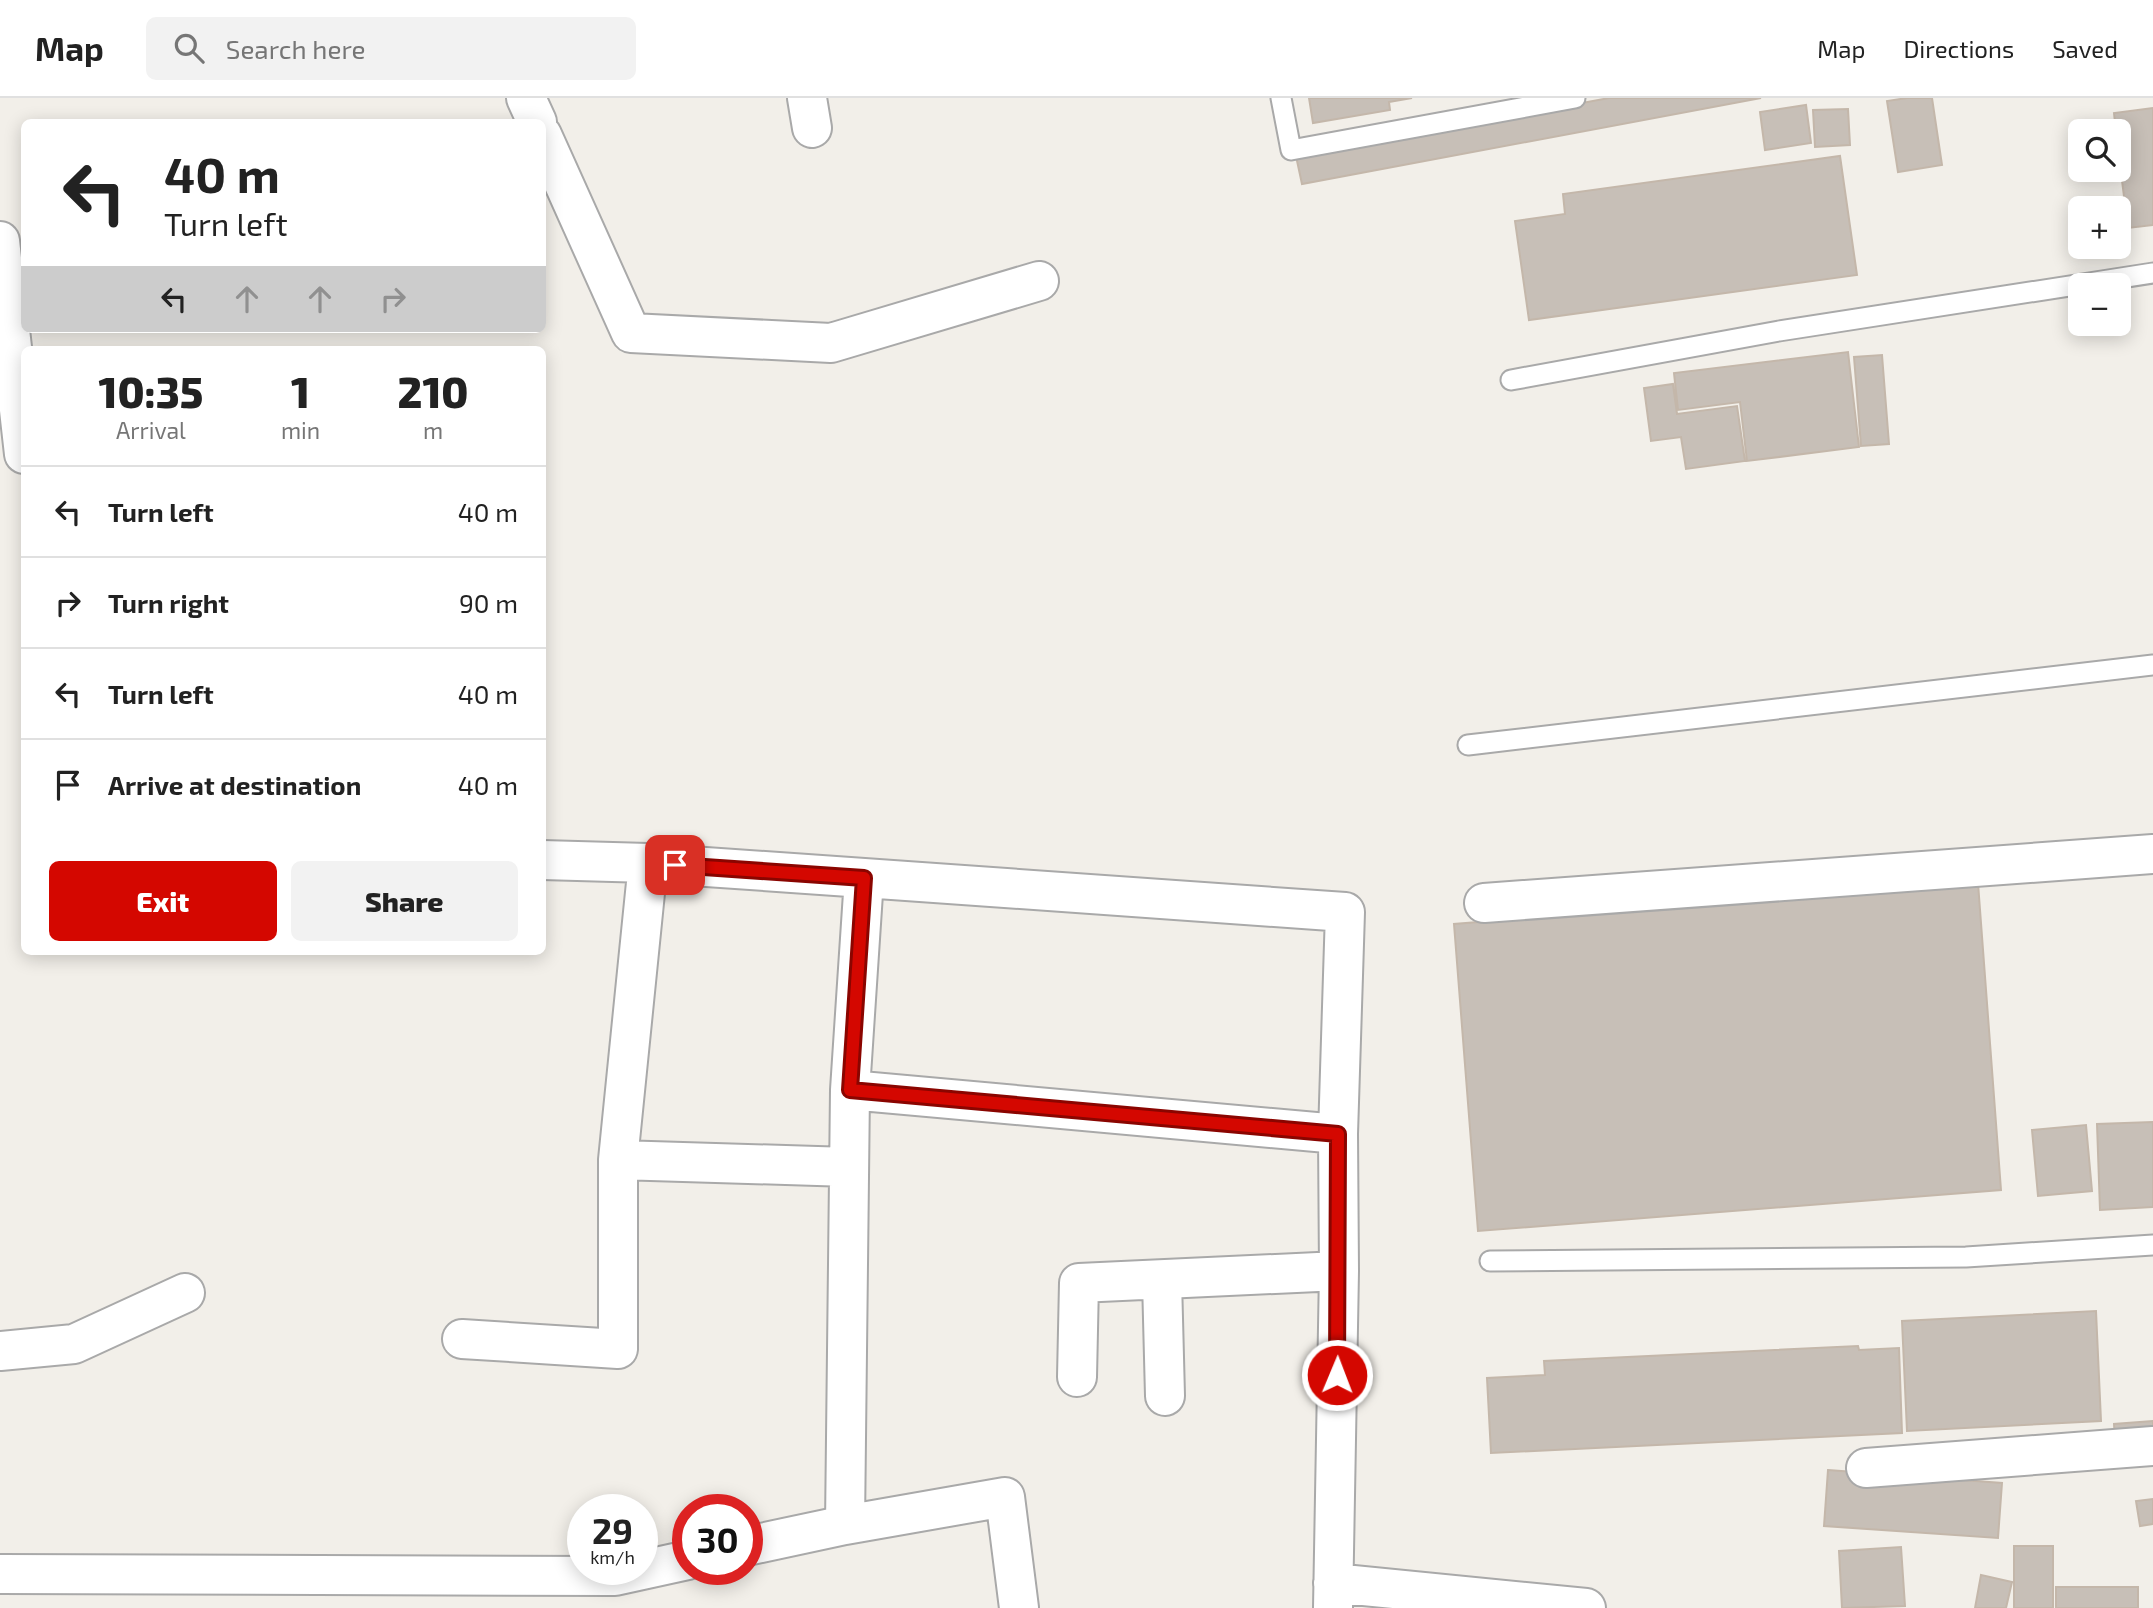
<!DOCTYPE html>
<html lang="en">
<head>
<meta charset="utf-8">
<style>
  :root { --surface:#fff; --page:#f2f2f2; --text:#222; --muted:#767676; --line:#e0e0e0; --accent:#d40700 }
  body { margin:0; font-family:"Exo 2",sans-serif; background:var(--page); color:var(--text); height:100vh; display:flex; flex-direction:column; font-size:26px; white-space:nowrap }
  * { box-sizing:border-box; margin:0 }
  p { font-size:23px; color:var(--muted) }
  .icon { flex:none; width:38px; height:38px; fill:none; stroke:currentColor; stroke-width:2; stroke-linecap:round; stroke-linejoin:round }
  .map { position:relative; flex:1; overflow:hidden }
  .sheet { position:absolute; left:21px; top:248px; width:525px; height:609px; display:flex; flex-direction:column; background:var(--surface); border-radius:10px; box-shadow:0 4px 18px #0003 }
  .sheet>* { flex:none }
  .top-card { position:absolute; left:21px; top:21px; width:525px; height:214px; border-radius:10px; box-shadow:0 4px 18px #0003; background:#fff; color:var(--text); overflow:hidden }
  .fabs { position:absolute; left:2068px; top:21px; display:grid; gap:14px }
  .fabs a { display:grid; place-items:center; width:63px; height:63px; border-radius:10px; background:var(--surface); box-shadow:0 4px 18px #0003; font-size:35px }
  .speed { position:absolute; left:567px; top:1396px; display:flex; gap:14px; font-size:35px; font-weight:700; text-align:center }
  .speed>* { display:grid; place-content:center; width:91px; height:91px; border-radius:50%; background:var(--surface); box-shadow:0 4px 18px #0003; line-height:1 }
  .speed small { font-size:18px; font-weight:400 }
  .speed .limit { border:10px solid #d22; background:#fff; color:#111 }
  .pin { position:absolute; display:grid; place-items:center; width:60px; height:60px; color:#fff; margin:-30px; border-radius:14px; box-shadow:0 4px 10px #0006 }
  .me { position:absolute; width:77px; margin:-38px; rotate:1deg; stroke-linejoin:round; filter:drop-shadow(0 0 5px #0008) }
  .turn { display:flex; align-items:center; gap:24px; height:147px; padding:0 28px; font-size:32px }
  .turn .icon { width:91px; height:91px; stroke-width:2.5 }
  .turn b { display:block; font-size:49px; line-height:60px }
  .lanes { display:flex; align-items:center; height:66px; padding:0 28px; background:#0003; justify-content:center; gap:35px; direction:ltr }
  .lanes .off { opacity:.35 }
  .eta { display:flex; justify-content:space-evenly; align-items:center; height:119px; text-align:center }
  .eta b { font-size:42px; font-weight:800; line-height:49px }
  .primary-button { display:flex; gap:14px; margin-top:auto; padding:14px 28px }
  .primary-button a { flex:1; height:80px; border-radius:10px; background:var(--accent); color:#fff; font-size:28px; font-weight:800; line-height:80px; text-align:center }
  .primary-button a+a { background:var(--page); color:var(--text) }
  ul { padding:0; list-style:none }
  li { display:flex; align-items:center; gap:21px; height:91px; padding:0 28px; border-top:2px solid var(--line) }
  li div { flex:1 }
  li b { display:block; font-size:26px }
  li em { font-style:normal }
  header { display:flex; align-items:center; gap:42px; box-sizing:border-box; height:98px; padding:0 35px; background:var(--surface); border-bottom:2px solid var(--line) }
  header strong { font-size:33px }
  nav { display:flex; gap:38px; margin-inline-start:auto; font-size:24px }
  .search { width:490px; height:63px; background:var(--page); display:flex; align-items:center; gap:18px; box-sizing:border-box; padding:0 24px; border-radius:10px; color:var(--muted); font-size:26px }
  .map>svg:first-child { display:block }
</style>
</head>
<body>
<header>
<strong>Map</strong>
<div class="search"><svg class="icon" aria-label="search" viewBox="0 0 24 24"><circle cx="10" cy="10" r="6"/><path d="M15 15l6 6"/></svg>Search here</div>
<nav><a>Map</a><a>Directions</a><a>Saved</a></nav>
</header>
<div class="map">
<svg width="2153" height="1510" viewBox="0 0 2153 1510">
  <rect width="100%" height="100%" fill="#f2efe9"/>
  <path fill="#c7bfb7" stroke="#c4b7aa" stroke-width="2" d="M 1309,0 L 1412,0 L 1389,4 L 1390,12 L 1313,25 Z
    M 1609,0 L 1761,0 L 1302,86 L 1296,58 Z
    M 1907,0 L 1932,0 L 1942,67 L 1898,74 L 1887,3 Z
    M 1806,7 L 1811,45 L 1765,52 L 1760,14 Z
    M 2153,10 L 2153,127 L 2128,130 L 2119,59 L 2119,33 L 2116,33 L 2114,15 Z
    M 1848,11 L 1850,47 L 1815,49 L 1813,12 Z
    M 1840,58 L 1857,177 L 1529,222 L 1515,123 L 1565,116 L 1563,96 Z
    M 1848,254 L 1859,349 L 1747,363 L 1740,304 L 1678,312 L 1674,275 Z
    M 1882,257 L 1889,346 L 1861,348 L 1854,259 Z
    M 1673,286 L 1677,316 L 1737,308 L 1745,363 L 1686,371 L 1681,339 L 1651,343 L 1644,290 Z
    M 1978,785 L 2001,1092 L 1478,1133 L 1454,826 Z
    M 2153,1024 L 2153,1109 L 2100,1112 L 2097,1026 Z
    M 2086,1027 L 2092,1093 L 2038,1098 L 2032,1032 Z
    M 2096,1213 L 2101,1323 L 1907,1333 L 1902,1223 Z
    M 1858,1248 L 1859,1252 L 1899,1250 L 1902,1335 L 1491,1355 L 1487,1280 L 1545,1277 L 1544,1263 Z
    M 2153,1323 L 2153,1340 L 2115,1343 L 2114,1326 Z
    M 1828,1372 L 2002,1385 L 1998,1440 L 1824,1428 Z
    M 2153,1401 L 2153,1426 L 2140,1428 L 2136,1403 Z
    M 2014,1448 L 2053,1448 L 2053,1510 L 2014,1510 Z
    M 1901,1449 L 1905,1508 L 1842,1510 L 1839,1453 Z
    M 1981,1477 L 2012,1484 L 2006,1510 L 1975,1510 Z
    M 2056,1489 L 2138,1489 L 2138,1510 L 2056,1510 Z"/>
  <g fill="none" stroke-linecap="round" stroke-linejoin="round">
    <g stroke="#a9a9a9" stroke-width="23">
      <path id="service" d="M 1281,0 L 1291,52 L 1575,0
        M 1511,282 L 1779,233 L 2153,175
        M 1468,647 L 2153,567
        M 1490,1163 L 1966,1159 L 2153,1147"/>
    </g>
    <g stroke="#a9a9a9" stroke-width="42">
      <path id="minor" d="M 526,0 L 537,24
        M 807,0 L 812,30
        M 542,37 L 631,235 L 831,245 L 1039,183
        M 0,143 L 24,356
        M 542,762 L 648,765
        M 1484,805 L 2153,756
        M 618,1062 L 648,765 L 864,780
        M 1162,1182 L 1165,1298
        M 462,1241 L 618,1251 L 618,1062 L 849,1069
        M 0,1253 L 74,1246 L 185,1195
        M 1077,1279 L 1079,1185 L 1339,1173
        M 1866,1370 L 2153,1348
        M 845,1427 L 1005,1399 L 1019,1510
        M 747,1448 L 845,1427 L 850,992
        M 0,1476 L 615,1478 L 688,1462
        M 1333,1485 L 1586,1510
        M 1333,1510 L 1339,1173 L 1338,1036 L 1345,814 L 864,780 L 850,992 L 1338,1036"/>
    </g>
    <use href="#service" stroke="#fff" stroke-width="19"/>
    <use href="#minor" stroke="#fff" stroke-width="38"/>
  </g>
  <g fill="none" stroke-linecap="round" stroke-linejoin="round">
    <g stroke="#8a0500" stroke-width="18">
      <path id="route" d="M 675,767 L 864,780 L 850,992 L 1338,1036 L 1337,1277"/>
    </g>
    <use href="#route" stroke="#d40700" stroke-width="12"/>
  </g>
</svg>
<div class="fabs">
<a><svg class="icon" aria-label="search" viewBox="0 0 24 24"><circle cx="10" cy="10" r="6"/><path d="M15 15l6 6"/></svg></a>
<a>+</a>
<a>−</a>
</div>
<div class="speed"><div>29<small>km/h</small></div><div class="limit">30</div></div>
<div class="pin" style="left:675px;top:767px;background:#d93025"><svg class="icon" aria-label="arrive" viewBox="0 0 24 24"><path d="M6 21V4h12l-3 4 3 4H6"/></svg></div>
<svg class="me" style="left:1337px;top:1277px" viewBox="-20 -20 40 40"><circle r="17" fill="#d40700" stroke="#fff" stroke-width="3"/><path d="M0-11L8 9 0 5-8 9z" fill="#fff"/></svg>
<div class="top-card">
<div class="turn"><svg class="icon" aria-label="left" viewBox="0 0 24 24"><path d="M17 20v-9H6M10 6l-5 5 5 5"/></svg><div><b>40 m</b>Turn left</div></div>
<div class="lanes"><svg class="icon" aria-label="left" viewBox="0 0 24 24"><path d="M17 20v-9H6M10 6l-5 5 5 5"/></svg><svg class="icon off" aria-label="ahead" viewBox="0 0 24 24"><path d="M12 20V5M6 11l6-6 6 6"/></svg><svg class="icon off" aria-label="ahead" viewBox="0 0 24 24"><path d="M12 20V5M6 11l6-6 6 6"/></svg><svg class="icon off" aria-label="right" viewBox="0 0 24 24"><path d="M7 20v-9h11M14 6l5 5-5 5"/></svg></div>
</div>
<section class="sheet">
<div class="eta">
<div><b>10:35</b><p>Arrival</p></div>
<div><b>1</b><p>min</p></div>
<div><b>210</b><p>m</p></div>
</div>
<ul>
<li><svg class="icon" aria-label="left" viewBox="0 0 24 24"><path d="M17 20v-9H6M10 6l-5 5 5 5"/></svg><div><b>Turn left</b></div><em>40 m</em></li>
<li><svg class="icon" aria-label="right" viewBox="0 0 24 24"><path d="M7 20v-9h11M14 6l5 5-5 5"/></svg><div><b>Turn right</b></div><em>90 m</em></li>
<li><svg class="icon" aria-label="left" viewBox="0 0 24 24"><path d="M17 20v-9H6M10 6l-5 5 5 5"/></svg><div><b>Turn left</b></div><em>40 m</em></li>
<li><svg class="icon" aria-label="arrive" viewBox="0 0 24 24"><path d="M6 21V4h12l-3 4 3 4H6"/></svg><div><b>Arrive at destination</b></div><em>40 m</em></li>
</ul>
<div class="primary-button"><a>Exit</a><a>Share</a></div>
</section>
</div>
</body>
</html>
